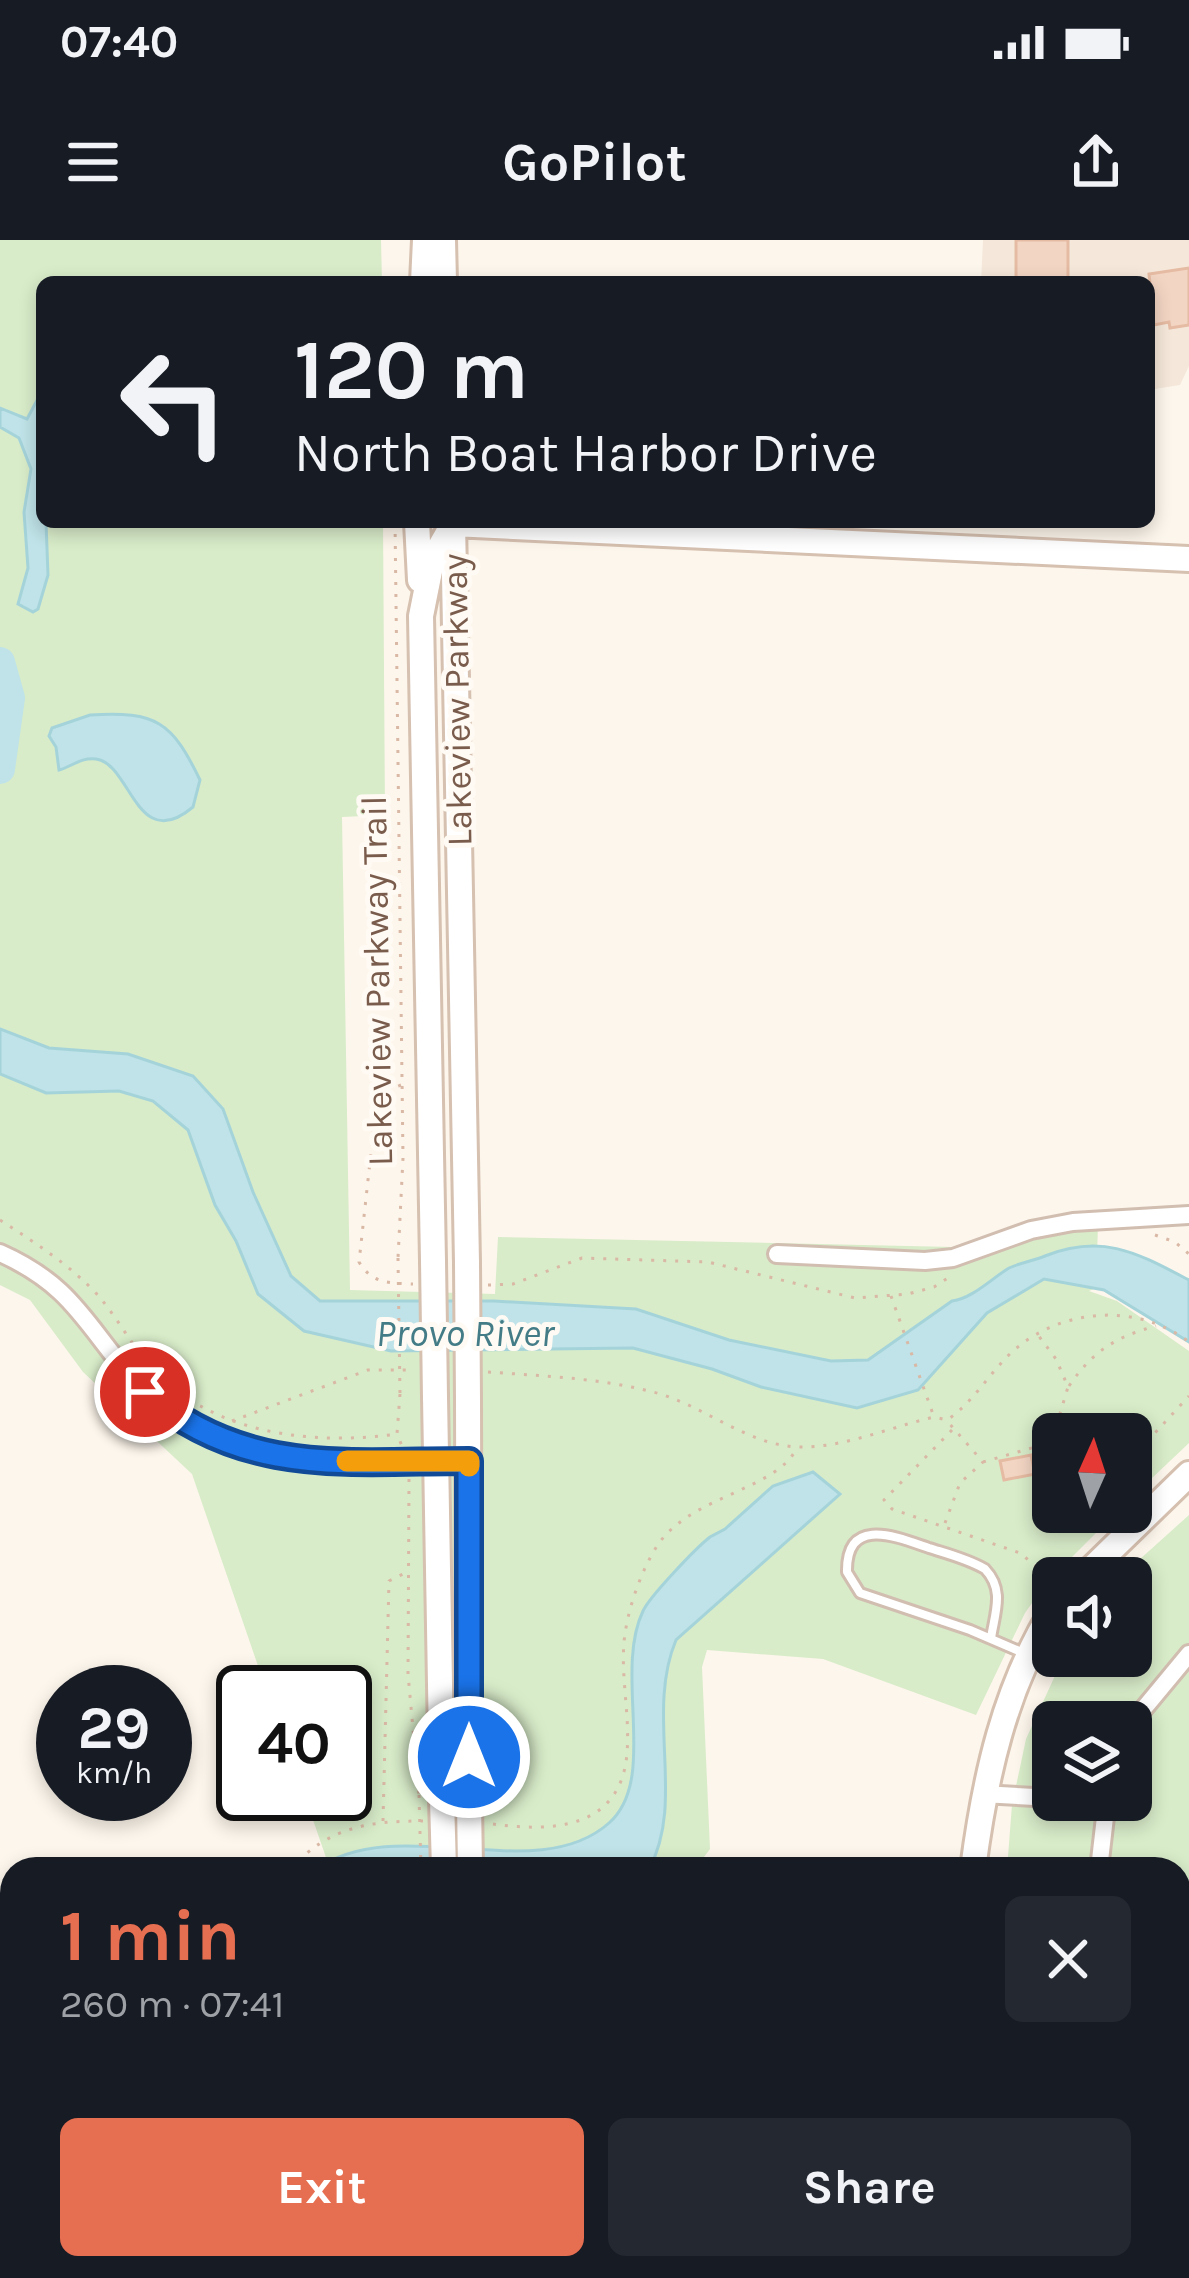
<!DOCTYPE html>
<html lang="en">
<head>
<meta charset="utf-8">
<style>
  :root { --surface:#171b24; --page:#242831; --text:#f1f3f6; --muted:#9ea1a6; --accent:#e76f51 }
  body { margin:0; font-family:Karla,sans-serif; background:var(--page); color:var(--text); height:100vh; display:flex; flex-direction:column; font-size:45px; white-space:nowrap }
  * { box-sizing:border-box; margin:0 }
  p { font-size:39px; color:var(--muted) }
  .icon { flex:none; width:66px; height:66px; fill:none; stroke:currentColor; stroke-width:2; stroke-linecap:round; stroke-linejoin:round }
  .map { position:relative; flex:1; overflow:hidden }
  .sheet { position:absolute; left:0px; top:1617px; width:1191px; height:423px; display:flex; flex-direction:column; background:var(--surface); border-radius:36px 36px 0 0; box-shadow:0 6px 18px #0003 }
  .sheet>* { flex:none }
  .guide { position:absolute; left:36px; top:36px; width:1119px; height:252px; border-radius:18px; box-shadow:0 6px 18px #0003; background:#171b24; color:var(--text); overflow:hidden }
  .needle { width:78px; rotate:3deg }
  .buttons { position:absolute; left:1032px; top:1173px; display:grid; gap:24px }
  .buttons a { display:grid; place-items:center; width:120px; height:120px; border-radius:18px; background:var(--surface); box-shadow:0 6px 18px #0003; font-size:60px }
  .speed { position:absolute; left:36px; top:1425px; display:flex; gap:24px; font-size:60px; font-weight:700; text-align:center }
  .speed>* { display:grid; place-content:center; width:156px; height:156px; border-radius:50%; background:var(--surface); box-shadow:0 6px 18px #0003; line-height:1 }
  .speed small { font-size:30px; font-weight:400 }
  .speed .limit { border:6px solid #111; border-radius:18px; background:#fff; color:#111 }
  .pin { position:absolute; display:grid; place-items:center; width:102px; height:102px; color:#fff; margin:-51px; border:6px solid #fff; border-radius:50%; box-shadow:0 3px 12px #0007 }
  .me { position:absolute; width:132px; margin:-66px; rotate:0deg; stroke-linejoin:round; filter:drop-shadow(0 0 9px #0008) }
  .turn { display:flex; align-items:center; gap:42px; height:252px; padding:0 60px; font-size:54px }
  .turn .icon { width:156px; height:156px; stroke-width:2.5 }
  .turn b { display:block; font-size:84px; line-height:102px }
  .round { display:grid; place-items:center; flex:none; width:126px; height:126px; border-radius:18px; background:var(--page) }
  .summary { display:flex; align-items:center; justify-content:space-between; height:204px; padding:0 60px }
  h1 { font-size:72px; font-weight:700; line-height:90px; color:var(--accent) }
  .cta { display:flex; gap:24px; margin-top:auto; padding:24px 60px }
  .cta a { flex:1; height:138px; border-radius:18px; background:var(--accent); color:#fff; font-size:48px; font-weight:700; line-height:138px; text-align:center }
  .cta a+a { background:var(--page); color:var(--text) }
  .status { display:flex; justify-content:space-between; align-items:center; height:84px; padding:0 60px; background:var(--surface); direction:ltr }
  .status svg { height:33px; fill:currentColor }
  header { display:flex; justify-content:space-between; align-items:center; height:156px; padding:0 60px; background:var(--surface); font-size:54px; font-weight:700 }
  .map>svg:first-child { display:block }
</style>
</head>
<body>
<div class="status"><b>07:40</b><svg viewBox="0 0 49 12"><path d="M0 12V9h3v3zM5 12V6h3v6zM10 12V3h3v9zM15 12V0h3v12zM26 1h20v11H26zM47 4h2v5h-2z"/></svg></div>
<header><svg class="icon" aria-label="menu" viewBox="0 0 24 24"><path d="M4 6h16M4 12h16M4 18h16"/></svg>GoPilot<svg class="icon" aria-label="share" viewBox="0 0 24 24"><path d="M12 15V3M7 8l5-5 5 5M5 13v7h14v-7"/></svg></header>
<div class="map">
<svg width="1189" height="2038" viewBox="0 0 1189 2038">
  <rect width="100%" height="100%" fill="#fdf6ec"/>
  <path fill="#f5e8da" d="M 983,0 L 1189,0 L 1189,126 L 1180,145 L 1149,150 L 1149,42 L 981,42 Z"/>
  <path fill="#d8ecc9" fill-rule="evenodd" d="M 0,0 L 381,0 L 382,42 L 42,42 L 42,282 L 383,282 L 385,575 L 342,577 L 350,1050 L 495,1054 L 498,997 L 998,1008 L 1030,996 L 1098,985 L 1096,1048 L 1089,1051 L 1117,1061 L 1189,1111 L 1189,1203 L 1131,1258 L 1131,1194 L 1053,1194 L 1053,1272 L 1117,1272 L 1046,1343 L 1025,1373 L 976,1475 L 823,1419 L 707,1410 L 702,1427 L 710,1609 L 695,1629 L 330,1629 L 304,1554 L 345,1554 L 345,1452 L 267,1452 L 192,1234 L 83,1132 L 30,1060 L 0,1045 Z
    M 1189,1275 L 1189,2038 L 977,2038 L 977,2028 L 1179,2028 L 1179,1629 L 1007,1629 L 1012,1565 L 1026,1499 L 1064,1416 L 1131,1416 L 1131,1338 L 1119,1338 ZM 1053,1482 L 1131,1482 L 1131,1560 L 1053,1560 Z"/>
  <path fill="#bfe3e8" stroke="#a5d3da" stroke-width="3" d="M 42,151 L 42,282 L 46,282 L 48,335 L 38,369 L 33,372 L 18,364 L 28,328 L 24,272 L 31,229 L 19,198 L 0,187 L 0,168 L 27,179 Z
    M 90,475 C 157,471 172,482 200,540 L 193,567 C 136,615 131,523 96,519 C 81,517 71,527 59,530 L 56,507 L 49,496 L 52,488 Z
    M 0,789 L 49,808 L 128,814 L 193,836 L 223,869 L 253,952 L 291,1036 L 320,1061 L 494,1061 L 636,1069 L 729,1100 L 831,1121 L 868,1120 L 952,1061 C 973,1058 991,1039 1009,1028 C 1022,1022 1033,1021 1045,1016 C 1103,993 1137,1013 1189,1040 L 1189,1102 L 1104,1050 L 1044,1039 L 987,1073 L 918,1150 L 857,1168 L 761,1147 L 712,1129 L 633,1108 L 391,1111 L 304,1091 L 258,1054 L 236,1001 L 215,965 L 188,890 L 153,861 L 119,851 L 46,853 L 0,834 Z
    M 813,1232 L 840,1254 L 676,1400 C 645,1474 686,1561 649,1629 L 317,1629 C 398,1571 536,1648 609,1583 C 659,1539 613,1434 643,1371 C 650,1356 696,1308 710,1297 L 725,1289 L 773,1246 Z"/>
  <g fill="none" stroke-linecap="round" stroke-linejoin="round">
    <path stroke="#bfe3e8" stroke-width="30" d="M 0,422 L 10,458 L 0,529"/>
  </g>
  <path fill="#f3d5c3" stroke="#e6bba3" stroke-width="3" d="M 1016,0 L 1068,0 L 1068,42 L 1016,42 Z
    M 1189,28 L 1189,85 L 1170,88 L 1169,82 L 1154,85 L 1149,34 Z
    M 1031,1215 L 1035,1234 L 1004,1240 L 1000,1221 Z"/>
  <g fill="none" stroke-linecap="round" stroke-linejoin="round">
    <g stroke="#d1beb0" stroke-width="14">
      <path id="lane" d="M 991,1398 C 995,1372 1005,1350 985,1329 C 968,1319 948,1314 929,1308 C 897,1297 846,1275 847,1332 L 860,1353 L 970,1390 L 1026,1414"/>
    </g>
    <g stroke="#d1beb0" stroke-width="22">
      <path id="street" d="M 0,1013 C 72,1045 85,1084 132,1138 C 220,1237 349,1220 469,1221
        M 777,1014 L 925,1021 L 953,1018 L 1031,990 L 1073,982 L 1189,975
        M 1131,1484 L 1189,1414
        M 982,1554 L 1053,1558
        M 1080,1560 L 1107,1562
        M 1099,1629 L 1107,1560
        M 1179,1762 L 1189,1763
        M 1005,2028 L 1111,2033 L 1128,2028"/>
    </g>
    <g stroke="#d6c0b0" stroke-width="30">
      <path id="secondary" d="M 443,0 L 444,42
        M 423,42 L 425,0
        M 417,282 L 420,340
        M 453,282 L 467,1023
        M 453,284 L 1189,319
        M 433,1021 L 421,376 L 432,321 L 453,284
        M 435,1157 L 442,1559
        M 468,1159 L 469,1560
        M 1082,1338 L 1189,1234
        M 973,1629 C 985,1537 1004,1450 1053,1370
        M 438,2038 L 438,2028
        M 469,2038 L 470,2028
        M 943,2038 L 943,2028"/>
    </g>
    <path stroke="#d9b8a5" stroke-width="3" stroke-dasharray="3 9" stroke-linecap="butt" d="M 395,282 L 403,918 L 398,1018
      M 401,845 L 382,852 L 376,867 L 359,1022 C 372,1044 389,1043 413,1044
      M 0,980 C 34,1002 67,1023 95,1052 C 116,1075 130,1103 150,1126 C 211,1194 311,1206 397,1194
      M 1155,995 L 1175,1002 L 1189,1014
      M 488,1045 L 513,1044 L 582,1018 L 708,1022 L 855,1058 L 908,1054 L 934,1047 L 951,1036
      M 891,1056 L 934,1177
      M 488,1132 C 543,1136 599,1138 653,1152 C 702,1164 748,1206 799,1207 C 843,1208 891,1187 934,1177 L 947,1180 C 974,1162 989,1133 1013,1111 C 1062,1068 1136,1062 1189,1102
      M 1069,1146 C 1093,1111 1115,1097 1156,1086
      M 400,1154 L 397,1194 L 402,1206
      M 232,1181 L 368,1130 L 413,1130
      M 952,1190 L 884,1260 L 892,1269 L 1020,1313 L 1044,1333
      M 1131,1219 L 1189,1156
      M 983,1222 L 1035,1207 L 1056,1187 L 1068,1147 L 1056,1119 L 1038,1095
      M 409,1239 L 408,1434 L 419,1555
      M 1087,1272 L 1087,1289
      M 945,1283 L 960,1243 L 983,1222 L 947,1181
      M 383,1581 L 389,1341 L 407,1332
      M 493,1584 C 551,1592 621,1590 627,1513 C 630,1476 621,1439 624,1402 C 627,1371 640,1333 657,1306 C 690,1255 779,1250 797,1207
      M 290,1629 C 329,1587 368,1581 423,1581
      M 0,1894 L 12,1891
      M 409,2038 L 410,2028"/>
    <use href="#lane" stroke="#fff" stroke-width="8"/>
    <use href="#street" stroke="#fff" stroke-width="16"/>
    <use href="#secondary" stroke="#fff" stroke-width="24"/>
    <g stroke="#d6c0b0" stroke-width="30" stroke-linecap="butt">
      <path id="secondary-bridge" d="M 433,1021 L 435,1157
        M 467,1023 L 468,1159
        M 442,1559 L 444,1629
        M 469,1560 L 470,1629"/>
    </g>
    <path stroke="#d9b8a5" stroke-width="3" stroke-dasharray="3 9" stroke-linecap="butt" d="M 398,1018 L 400,1154
      M 419,1555 L 421,1629"/>
    <use href="#secondary-bridge" stroke="#fff" stroke-width="24"/>
  </g>
  <g fill="none" stroke-linecap="round" stroke-linejoin="round">
    <g stroke="#114b97" stroke-width="30">
      <path id="route" d="M 145,1152 C 244,1237 348,1221 469,1221 L 469,1517"/>
    </g>
    <use href="#route" stroke="#1a73e8" stroke-width="21"/>
    <path stroke="#f59e0b" stroke-width="21" d="M 347,1221 L 469,1221 L 469,1226"/>
  </g>
  <g text-anchor="middle" stroke-width="10" stroke-linejoin="round" paint-order="stroke">
    <g font-size="36" fill="#7a5c4d" stroke="#fffaf3">
      <text transform="translate(456 460) rotate(-91)" y="13">Lakeview Parkway</text>
      <text transform="translate(376 741) rotate(-91)" y="13">Lakeview Parkway Trail</text>
    </g>
    <g font-size="39" font-style="italic" fill="#437c86" stroke="#fffaf3">
      <text x="465" y="1106">Provo River</text>
    </g>
  </g>
</svg>
<div class="buttons">
<a><svg class="needle" viewBox="-14 -14 28 28"><path d="M0-13l5 13h-10z" fill="#e53935"/><path d="M0 13l5-13h-10z" fill="#9ea1a6"/></svg></a>
<a><svg class="icon" aria-label="sound" viewBox="0 0 24 24"><path d="M4 9h4l5-4v14l-5-4H4zM17 9q2 3 0 6"/></svg></a>
<a><svg class="icon" aria-label="layers" viewBox="0 0 24 24"><path d="M12 4l9 5-9 5-9-5zM3 14l9 5 9-5"/></svg></a>
</div>
<div class="speed"><div>29<small>km/h</small></div><div class="limit">40</div></div>
<div class="pin" style="left:145px;top:1152px;background:#d93025"><svg class="icon" aria-label="arrive" viewBox="0 0 24 24"><path d="M6 21V4h12l-3 4 3 4H6"/></svg></div>
<svg class="me" style="left:469px;top:1517px" viewBox="-20 -20 40 40"><circle r="17" fill="#1a73e8" stroke="#fff" stroke-width="3"/><path d="M0-11L8 9 0 5-8 9z" fill="#fff"/></svg>
<div class="guide">
<div class="turn"><svg class="icon" aria-label="left" viewBox="0 0 24 24"><path d="M17 20v-9H6M10 6l-5 5 5 5"/></svg><div><b>120 m</b>North Boat Harbor Drive</div></div>
</div>
<section class="sheet">
<div class="summary"><div><h1>1 min</h1><p>260 m · 07:41</p></div><a class="round"><svg class="icon" aria-label="close" viewBox="0 0 24 24"><path d="M6 6l12 12M18 6L6 18"/></svg></a></div>
<div class="cta"><a>Exit</a><a>Share</a></div>
</section>
</div>
</body>
</html>
